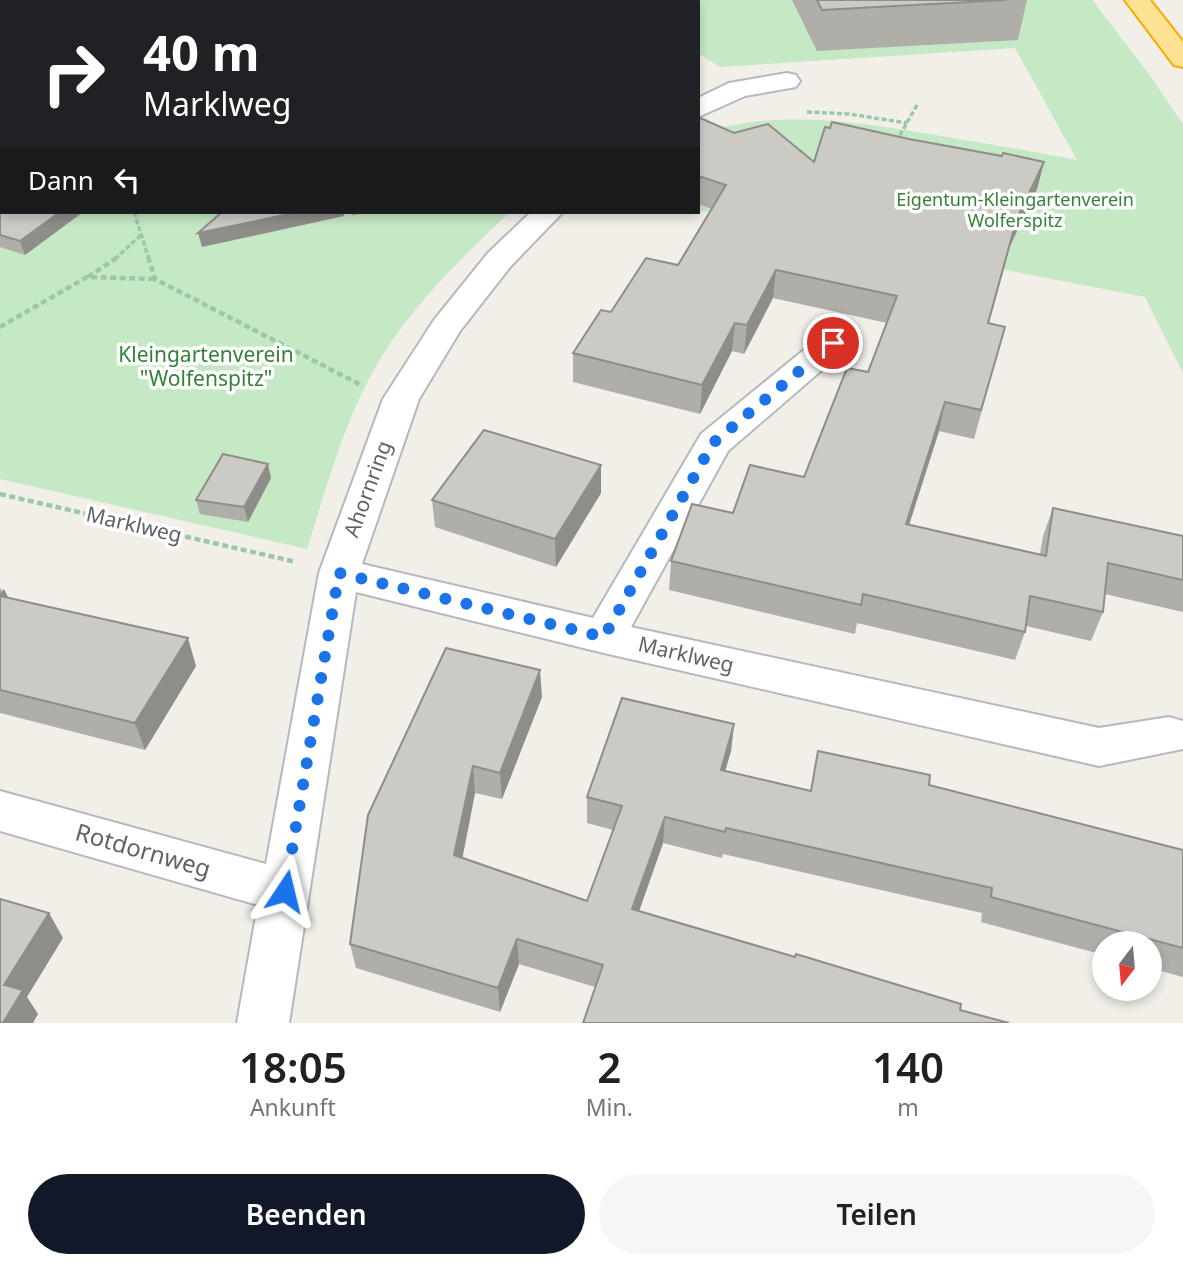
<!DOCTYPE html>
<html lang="de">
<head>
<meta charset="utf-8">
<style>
  :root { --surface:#fff; --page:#f6f6f6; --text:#202124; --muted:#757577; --accent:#111827 }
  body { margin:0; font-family:"Noto Sans",sans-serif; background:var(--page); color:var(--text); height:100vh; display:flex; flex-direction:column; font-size:26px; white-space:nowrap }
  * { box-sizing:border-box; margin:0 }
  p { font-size:23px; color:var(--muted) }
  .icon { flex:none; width:38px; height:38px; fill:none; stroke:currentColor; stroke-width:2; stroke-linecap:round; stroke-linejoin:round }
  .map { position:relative; height:1023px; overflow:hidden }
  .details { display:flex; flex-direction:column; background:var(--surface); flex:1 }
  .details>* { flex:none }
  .hud { position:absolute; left:0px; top:0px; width:700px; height:214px; box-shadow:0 4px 10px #0003; background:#202124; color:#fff; overflow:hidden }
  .needle { width:46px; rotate:196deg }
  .buttons { position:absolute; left:1092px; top:931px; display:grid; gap:14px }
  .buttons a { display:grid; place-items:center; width:70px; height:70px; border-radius:50%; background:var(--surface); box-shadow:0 4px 10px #0003; font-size:35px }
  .pin { position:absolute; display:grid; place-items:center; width:60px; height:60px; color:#fff; margin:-30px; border:4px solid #fff; border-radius:50%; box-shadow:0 2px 7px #0007 }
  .me { position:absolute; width:77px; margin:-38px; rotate:10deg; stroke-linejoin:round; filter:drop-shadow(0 0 5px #0008) }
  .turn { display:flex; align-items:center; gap:24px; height:147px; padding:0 28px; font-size:32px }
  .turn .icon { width:91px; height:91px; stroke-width:2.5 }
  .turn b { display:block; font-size:49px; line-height:60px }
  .then { display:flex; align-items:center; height:66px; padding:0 28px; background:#0003; gap:14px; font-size:26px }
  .eta { display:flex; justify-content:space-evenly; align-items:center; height:119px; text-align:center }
  .eta b { font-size:42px; font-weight:600; line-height:49px }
  .cta { display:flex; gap:14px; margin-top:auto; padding:14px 28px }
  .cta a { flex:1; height:80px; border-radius:42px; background:var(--accent); color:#fff; font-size:28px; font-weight:600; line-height:80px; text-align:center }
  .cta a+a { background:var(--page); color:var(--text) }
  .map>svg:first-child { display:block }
</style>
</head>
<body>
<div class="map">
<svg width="1183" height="1023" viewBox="0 0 1183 1023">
  <rect width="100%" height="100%" fill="#f1efe8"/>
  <path fill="#c5e8c5" d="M 589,0 L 1092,0 L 1146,70 L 1183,124 L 1183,373 L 1145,297 L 698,210 L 698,134 C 775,109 851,121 930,134 C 979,142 1028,151 1077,160 L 1015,48 L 720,67 L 698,53 L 698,2 Z
    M 0,81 L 2,212 L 510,212 C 457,262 404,313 369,379 C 341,432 325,492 307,549 L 0,479 Z"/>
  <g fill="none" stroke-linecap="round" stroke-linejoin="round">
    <g stroke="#b5b8bc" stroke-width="4">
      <path id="minor" d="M 2,24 L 2,40 L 0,41 L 0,25 Z
        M 787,73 L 796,75 L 800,81 L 796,87 L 745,96 L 698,117 L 698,98 L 729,83 Z
        M 531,212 L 563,212 L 510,267 L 460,331 L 419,399 L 362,564 L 593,618 L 701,434 L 821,336 L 833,332 L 845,336 L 850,343 L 845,350 L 728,451 L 631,627 L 1099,728 L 1169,717 L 1183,721 L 1183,749 L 1099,766 L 604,653 L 356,592 L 289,1023 L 237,1023 L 258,905 L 0,831 L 0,791 L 266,864 L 319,573 L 383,399 L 434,320 L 488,253 Z"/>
    </g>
    <g stroke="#f9ab00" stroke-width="4">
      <path id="highway" d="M 1125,0 L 1150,0 L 1183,42 L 1183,67 L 1174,65 Z"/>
    </g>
    <path stroke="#9cc7a9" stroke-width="3.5" stroke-dasharray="5 2.5" stroke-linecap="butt" d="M 807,112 L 849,114 L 907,123
      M 896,142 L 917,105
      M 134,212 L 149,259
      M 115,259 L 142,234"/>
    <path stroke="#9cc7a9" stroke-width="4.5" stroke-dasharray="6 3.5" stroke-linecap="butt" d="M 148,257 L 155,279 L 361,385
      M 88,277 L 118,257
      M 0,327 L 87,277 L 155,279
      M 0,494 L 296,562"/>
    <use href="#minor" fill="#fff" fill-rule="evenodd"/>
    <use href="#highway" fill="#fde293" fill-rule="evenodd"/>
  </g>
  <path fill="#afaea9" d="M 792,0 L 1027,0 L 1018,40 L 817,51 Z
    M 0,81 L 2,212 L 83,212 L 25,255 L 0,247 Z
    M 698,117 L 734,133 L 814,162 L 909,139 L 1002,156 L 1044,162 L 1037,189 L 1010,246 L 989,323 L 997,355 L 974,439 L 939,431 L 909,525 L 1040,554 L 1043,536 L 1053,508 L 1183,536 L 1183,612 L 1105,594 L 1103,612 L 1091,641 L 1026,626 L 1025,632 L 1015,660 L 857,623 L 855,634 L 669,590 L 671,561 L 733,513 L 804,477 L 868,372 L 887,323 L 773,298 L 744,354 L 732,351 L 700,414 L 573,382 L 573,353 L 611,312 L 678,265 L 712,209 L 698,204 Z
    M 601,465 L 601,493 L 556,567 L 435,527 L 432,500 Z
    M 271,478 L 248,522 L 200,514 L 196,500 Z
    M 0,588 L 8,598 L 196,666 L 145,750 L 0,713 Z
    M 542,697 L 502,799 L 475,793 L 462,858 L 587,901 L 613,830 L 587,823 L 587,797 L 734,724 L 731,751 L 725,771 L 811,791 L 929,785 L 1183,850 L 1183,977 L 1150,968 L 1150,943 L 1104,943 L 1104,955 L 981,922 L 982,913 L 723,854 L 722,858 L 663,843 L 639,911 L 961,1004 L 595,987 L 519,964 L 500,1012 L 356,968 L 350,944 L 368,815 Z"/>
  <path fill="#8f8d8a" d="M 1044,162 L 1037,189 L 1010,246 L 981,352 L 1017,218 Z
    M 60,212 L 83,212 L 25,255 L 20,241 Z
    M 299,212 L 343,212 L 344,216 L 202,247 L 198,233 Z
    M 352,212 L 366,212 L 353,215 Z
    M 776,270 L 773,298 L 744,354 L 747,325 Z
    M 735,323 L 732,351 L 700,414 L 702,385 Z
    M 945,402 L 939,431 L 900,553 L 906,524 Z
    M 268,464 L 271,478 L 248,522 L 244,507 Z
    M 601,465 L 601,493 L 556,567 L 555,539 Z
    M 4,589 L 17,616 L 0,598 L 0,594 Z
    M 188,638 L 196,666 L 145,750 L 135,723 Z
    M 540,670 L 542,697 L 502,799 L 500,773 Z
    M 734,724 L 731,751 L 718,796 L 721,770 Z
    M 473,766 L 475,793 L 458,881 L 454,855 Z
    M 665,817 L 663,843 L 631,934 L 632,909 Z
    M 49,913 L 63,938 L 27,997 L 38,1014 L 33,1023 L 3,1023 L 4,985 Z
    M 517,939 L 519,964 L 500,1012 L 498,988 Z"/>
  <path fill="#cccac5" stroke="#8f8d8a" stroke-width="2" d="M 210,0 L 315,0 L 315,2 L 209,2 Z
    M 391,0 L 552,0 L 555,2 L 391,2 Z
    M 817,0 L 1006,0 L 822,10 Z
    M 2,80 L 2,212 L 60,212 L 20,241 L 0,235 L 0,81 Z
    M 698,117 L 734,133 L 768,124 L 814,162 L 825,127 L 830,128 L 832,122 L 909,139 L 1002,156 L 1003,153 L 1044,162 L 1017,218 L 988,323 L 1005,327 L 981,410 L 945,402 L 906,524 L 1046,556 L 1053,508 L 1183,536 L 1183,580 L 1108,563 L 1103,612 L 1030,596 L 1025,632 L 863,594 L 861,605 L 671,561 L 692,504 L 733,513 L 750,465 L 804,477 L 847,368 L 868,372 L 897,296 L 776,270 L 747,325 L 735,323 L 702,385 L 573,353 L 601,310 L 611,312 L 646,258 L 678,265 L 726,185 L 698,176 Z
    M 222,212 L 299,212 L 198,233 Z
    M 484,430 L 601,465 L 555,539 L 432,500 Z
    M 223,454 L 268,464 L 244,507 L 196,500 Z
    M 0,596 L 188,638 L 135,723 L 0,690 Z
    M 446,648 L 540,670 L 500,773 L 473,766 L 454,855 L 587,901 L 622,806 L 587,797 L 622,698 L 734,724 L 721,770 L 811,791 L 818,751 L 930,775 L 929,785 L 1183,850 L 1183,948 L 991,897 L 992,888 L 726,828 L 725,832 L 665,817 L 632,909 L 795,957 L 796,954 L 961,1004 L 960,1010 L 1009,1023 L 583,1023 L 603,965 L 517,939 L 498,988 L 350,944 L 368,815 Z
    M 0,899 L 49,913 L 4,985 L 23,990 L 3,1023 L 0,1023 Z"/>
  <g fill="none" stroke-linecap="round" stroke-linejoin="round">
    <path stroke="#1a73e8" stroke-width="12" stroke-dasharray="0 21.6" d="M 285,891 L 339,573 L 604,637 L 713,443 L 833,343"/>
  </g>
  <g text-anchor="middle" stroke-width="7" stroke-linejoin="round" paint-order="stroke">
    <g font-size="18" fill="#348238" stroke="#fff">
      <text x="1015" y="206">Eigentum-Kleingartenverein<tspan x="1015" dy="21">Wolferspitz</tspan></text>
    </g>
    <g font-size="21" fill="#348238" stroke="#fff">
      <text x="206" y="362">Kleingartenverein<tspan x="206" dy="24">"Wolfenspitz"</tspan></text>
    </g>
    <g font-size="21" fill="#5f6368" stroke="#fff">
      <text transform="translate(368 489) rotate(-70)" y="7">Ahornring</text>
      <text transform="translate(134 525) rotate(13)" y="7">Marklweg</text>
      <text transform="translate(686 655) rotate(13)" y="7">Marklweg</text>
    </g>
    <g font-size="24" fill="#5f6368" stroke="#fff">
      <text transform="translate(143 851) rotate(16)" y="8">Rotdornweg</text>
    </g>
  </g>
</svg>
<div class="buttons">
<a><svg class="needle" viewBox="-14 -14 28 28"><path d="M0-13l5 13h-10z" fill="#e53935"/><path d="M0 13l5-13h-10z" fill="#757577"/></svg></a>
</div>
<div class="pin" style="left:833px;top:343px;background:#d93025"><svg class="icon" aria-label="arrive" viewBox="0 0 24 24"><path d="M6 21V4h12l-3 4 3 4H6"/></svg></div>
<svg class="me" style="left:285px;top:891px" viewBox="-20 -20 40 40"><path d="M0-17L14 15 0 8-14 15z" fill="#1a73e8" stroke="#fff" stroke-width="4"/></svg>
<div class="hud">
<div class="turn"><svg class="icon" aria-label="right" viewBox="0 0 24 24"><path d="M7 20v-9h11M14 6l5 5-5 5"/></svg><div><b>40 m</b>Marklweg</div></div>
<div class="then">Dann<svg class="icon" aria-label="left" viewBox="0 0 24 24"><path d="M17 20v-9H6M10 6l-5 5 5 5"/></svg></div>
</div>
</div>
<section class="details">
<div class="eta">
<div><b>18:05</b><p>Ankunft</p></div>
<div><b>2</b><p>Min.</p></div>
<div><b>140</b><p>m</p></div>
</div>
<div class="cta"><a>Beenden</a><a>Teilen</a></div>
</section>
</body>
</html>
